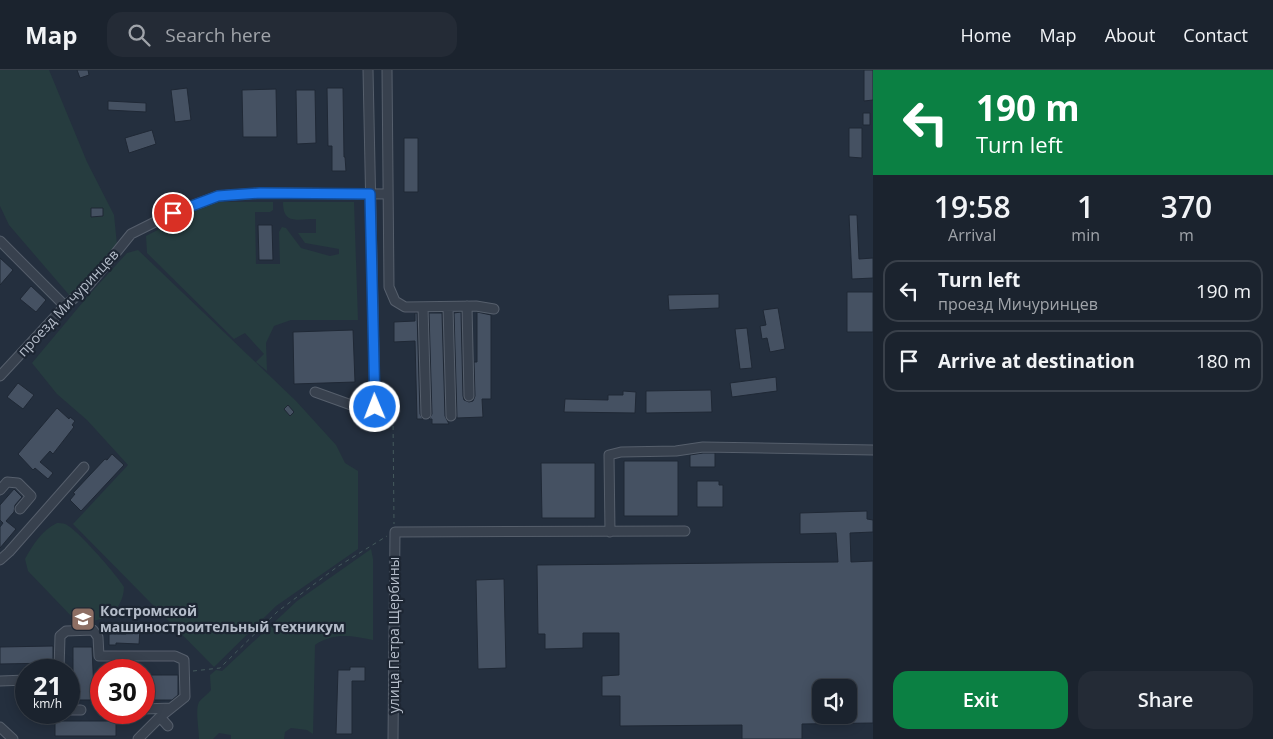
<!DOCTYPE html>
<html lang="en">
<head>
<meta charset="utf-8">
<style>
  :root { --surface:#1b232e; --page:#242b36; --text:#f1f3f6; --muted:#a0a4aa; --line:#39404a; --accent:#0b8043 }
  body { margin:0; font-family:"Open Sans",sans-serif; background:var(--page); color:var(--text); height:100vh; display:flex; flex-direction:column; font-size:19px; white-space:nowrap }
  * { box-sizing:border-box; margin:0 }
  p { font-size:16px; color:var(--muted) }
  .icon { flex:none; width:28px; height:28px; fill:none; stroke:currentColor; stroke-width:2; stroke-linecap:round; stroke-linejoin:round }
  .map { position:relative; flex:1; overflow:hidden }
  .details { display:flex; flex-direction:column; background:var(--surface); width:400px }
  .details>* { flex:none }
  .top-card { background:#0b8043; color:#fff; overflow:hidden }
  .tools { position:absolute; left:812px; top:609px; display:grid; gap:10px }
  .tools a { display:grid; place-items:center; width:45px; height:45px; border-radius:10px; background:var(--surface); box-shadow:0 2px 12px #0003,0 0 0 1px var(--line); font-size:25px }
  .speed { position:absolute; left:15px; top:589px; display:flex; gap:10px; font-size:25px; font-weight:700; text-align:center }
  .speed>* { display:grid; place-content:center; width:65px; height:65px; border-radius:50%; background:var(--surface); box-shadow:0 2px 12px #0003,0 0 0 1px var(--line); line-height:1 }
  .speed small { font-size:12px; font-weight:400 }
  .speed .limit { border:8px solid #d22; background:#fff; color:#111 }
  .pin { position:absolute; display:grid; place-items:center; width:42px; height:42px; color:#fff; margin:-21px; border:2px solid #fff; border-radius:50%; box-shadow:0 1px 5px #0007 }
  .me { position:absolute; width:55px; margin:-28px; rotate:359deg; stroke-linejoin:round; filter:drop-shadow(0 0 4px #0008) }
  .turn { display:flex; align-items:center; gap:18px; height:105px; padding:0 20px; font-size:22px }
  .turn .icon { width:65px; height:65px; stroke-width:2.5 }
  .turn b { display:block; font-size:35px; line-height:42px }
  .eta { display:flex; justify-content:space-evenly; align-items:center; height:85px; text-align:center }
  .eta b { font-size:30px; font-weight:600; line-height:35px }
  .cta { display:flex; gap:10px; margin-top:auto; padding:10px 20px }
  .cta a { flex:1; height:58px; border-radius:15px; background:var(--accent); color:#fff; font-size:20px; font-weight:600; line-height:58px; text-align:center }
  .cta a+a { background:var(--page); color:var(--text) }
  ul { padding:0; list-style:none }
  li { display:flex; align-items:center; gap:15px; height:62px; margin:0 10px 8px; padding:0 10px; border:2px solid var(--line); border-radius:15px }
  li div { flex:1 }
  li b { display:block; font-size:19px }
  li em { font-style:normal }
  header { display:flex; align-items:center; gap:30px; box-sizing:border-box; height:70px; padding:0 25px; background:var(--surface); border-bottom:1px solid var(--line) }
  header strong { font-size:24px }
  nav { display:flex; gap:28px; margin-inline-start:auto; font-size:18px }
  .search { width:350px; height:45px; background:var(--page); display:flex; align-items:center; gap:12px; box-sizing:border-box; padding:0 18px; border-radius:15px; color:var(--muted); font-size:19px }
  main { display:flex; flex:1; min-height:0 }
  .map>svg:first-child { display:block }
</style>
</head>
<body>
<header>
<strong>Map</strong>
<div class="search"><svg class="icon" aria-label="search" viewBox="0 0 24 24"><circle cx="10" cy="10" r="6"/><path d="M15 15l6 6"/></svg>Search here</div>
<nav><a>Home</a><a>Map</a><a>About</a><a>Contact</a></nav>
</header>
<main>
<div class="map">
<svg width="873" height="669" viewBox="0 0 873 669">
  <rect width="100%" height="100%" fill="#242f3e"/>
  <path fill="#263c3f" d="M 0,0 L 49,0 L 87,92 L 114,145 L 117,175 L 79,221 L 70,226 L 9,155 L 0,136 Z
    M 212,132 L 273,132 L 273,140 L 270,142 L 255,142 L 256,194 L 280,194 L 279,162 L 282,157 L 286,158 L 301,178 L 330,186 L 339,184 L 339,179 L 305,173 L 298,163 L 316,163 L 316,149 C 297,149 283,155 283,132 L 354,132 L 358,250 L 291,250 L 274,256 L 266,273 L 267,301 L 256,292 L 264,284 L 245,263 L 234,269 L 147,183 L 146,166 Z
    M 138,180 L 296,331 L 336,375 L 345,393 L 358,401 L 358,479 L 276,536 L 214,597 L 73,454 L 128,395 L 87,350 L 57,324 L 32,293 L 88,226 L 127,183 Z
    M 57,453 C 59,453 63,453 65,454 C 76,458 117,505 124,517 C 123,544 99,556 74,549 L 28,501 L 25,489 C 32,476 42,460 57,453 Z
    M 371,479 L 373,489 L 373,570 C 352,566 334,562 315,575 L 313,664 L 307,660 L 291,658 L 285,662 L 284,669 L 231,669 L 231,665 L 219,663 L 213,669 L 199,669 C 199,659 195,640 199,632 C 202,628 208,624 211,620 L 210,605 L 216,600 L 222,601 L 297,531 Z"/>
  <path fill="#455162" stroke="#1f2835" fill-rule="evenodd" d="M 77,0 L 88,0 L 89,5 L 80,8 Z
    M 864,0 L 873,0 L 873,30 L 864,31 Z
    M 187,18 L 191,50 L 175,52 L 171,20 Z
    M 327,18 L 343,18 L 344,87 L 345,87 L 346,101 L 332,101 L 332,76 L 328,76 Z
    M 276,19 L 277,67 L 243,67 L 242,20 Z
    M 296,20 L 315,20 L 316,73 L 297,74 Z
    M 108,31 L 146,33 L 146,42 L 108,40 Z
    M 863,43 L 870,43 L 870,55 L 863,55 Z
    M 849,58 L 862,58 L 862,88 L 849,87 Z
    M 152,60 L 156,74 L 129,83 L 125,68 Z
    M 404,68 L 418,68 L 418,122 L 404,122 Z
    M 91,138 L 103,138 L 103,146 L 91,147 Z
    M 849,145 L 857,145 L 859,189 L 873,188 L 873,208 L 852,209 Z
    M 258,155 L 272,155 L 273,190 L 259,190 Z
    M 0,188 L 13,200 L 0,215 Z
    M 31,216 L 46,230 L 36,242 L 20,229 Z
    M 847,222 L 873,222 L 873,262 L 847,262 Z
    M 719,224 L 719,238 L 669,240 L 668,225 Z
    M 778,238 L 785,279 L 770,282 L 767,268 L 762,269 L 760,256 L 766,255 L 763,240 Z
    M 461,242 L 463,326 L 464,330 L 469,332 L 473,331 L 475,326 L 474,292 L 477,292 L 477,242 L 491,245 L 491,329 L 482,329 L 483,347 L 457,348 L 454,243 Z
    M 415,243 L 417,243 L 420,344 L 423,349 L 417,349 L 415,271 L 394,272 L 394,252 L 415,251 Z
    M 429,243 L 442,243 L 445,346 L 449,354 L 432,354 L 432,349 L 429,349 L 432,344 Z
    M 747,258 L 752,298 L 740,299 L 735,259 Z
    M 353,260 L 355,312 L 294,314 L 293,262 Z
    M 776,307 L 777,321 L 732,327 L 730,313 Z
    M 18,313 L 34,325 L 23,339 L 7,327 Z
    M 711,320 L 712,342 L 646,343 L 646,321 Z
    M 623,321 L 636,322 L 635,343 L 564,342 L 565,329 L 608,330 L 608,325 L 623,325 Z
    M 288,335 L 294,342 L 290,346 L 284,339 Z
    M 57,338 L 69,349 L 70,347 L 75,351 L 72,355 L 74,357 L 53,384 L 50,381 L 40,392 L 53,403 L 48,409 L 35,398 L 33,400 L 18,384 Z
    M 703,383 L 715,383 L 715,397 L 690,397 L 690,385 Z
    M 112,384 L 124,395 L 81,441 L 70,430 L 75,424 L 73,423 L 105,389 L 107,390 Z
    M 624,391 L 678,391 L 678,446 L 624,446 Z
    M 541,393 L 595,393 L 595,448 L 542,448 Z
    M 697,411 L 719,411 L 719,415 L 723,415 L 723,437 L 697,437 Z
    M 14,419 L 22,427 L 15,435 L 14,442 L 6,451 L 16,459 L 0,478 L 0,457 L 3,453 L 0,450 L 0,435 Z
    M 867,441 L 867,449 L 873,450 L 873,462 L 850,463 L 851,492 L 873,491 L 873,653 L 802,654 L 802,669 L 742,669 L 742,655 L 620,656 L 620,626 L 602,626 L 602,606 L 619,605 L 619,563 L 583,563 L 583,578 L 545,579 L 545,564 L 538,564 L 537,495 L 838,492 L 836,463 L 800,464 L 800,443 ZM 821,618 L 849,618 L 849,645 L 821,645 Z
    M 504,509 L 506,598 L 478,599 L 476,510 Z
    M 126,558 L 140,559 L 139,574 L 116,573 L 116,575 L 109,575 L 109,564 L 126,564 Z
    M 53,576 L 53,593 L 0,594 L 0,577 Z
    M 73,577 L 92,577 L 94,623 L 101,623 L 101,630 L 73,630 Z
    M 350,597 L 365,597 L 365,611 L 352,611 L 352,664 L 336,664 L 338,600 L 350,600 Z
    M 144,605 L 178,605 L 178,625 L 172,630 L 144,630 Z
    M 55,651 L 116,651 L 116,666 L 55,666 Z"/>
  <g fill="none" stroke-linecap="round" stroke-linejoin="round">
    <g stroke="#565f6c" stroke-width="11">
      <path id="minor" d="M 368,0 L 375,337
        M 387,0 L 389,217 L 395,231 L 405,237 L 476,236 L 494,239
        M 0,171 L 65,236
        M 467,236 L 469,326
        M 423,237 L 426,344
        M 448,237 L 451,346
        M 0,306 L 65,236 L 88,216 L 110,190 L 131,164 L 173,143 L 218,126 L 231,125 L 260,123 L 388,124
        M 315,322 L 354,336 L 375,337 L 393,341
        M 0,420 L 7,412 L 18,413 L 31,426 L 20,439
        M 610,462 L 609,385 L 621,382 L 676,381 L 703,377 L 873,380
        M 0,490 L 9,482 L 84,397
        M 59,600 L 60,566 L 66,561 L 93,560 L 98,567 L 99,586 L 175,586 L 184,590 L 185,627 L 160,647 L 138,669
        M 0,611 L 26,610
        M 144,639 L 171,638
        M 69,640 L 81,640
        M 160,647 L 168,656
        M 0,657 L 13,669
        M 393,669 L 395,462 L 685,461"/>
    </g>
    <path stroke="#44595c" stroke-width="1" stroke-dasharray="4 4" stroke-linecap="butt" d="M 393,348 L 394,454
      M 193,601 L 220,598 L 277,542 L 337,497 L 387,466"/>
    <use href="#minor" stroke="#38414e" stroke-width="9"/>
  </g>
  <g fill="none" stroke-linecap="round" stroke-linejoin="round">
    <g stroke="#114b97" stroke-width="12">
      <path id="route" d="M 173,143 L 218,126 L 231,125 L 260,123 L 370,124 L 375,337"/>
    </g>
    <use href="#route" stroke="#1a73e8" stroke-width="9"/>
  </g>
  <defs>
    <g id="university-square" transform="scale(1.25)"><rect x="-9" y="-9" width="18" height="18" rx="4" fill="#8d6e63" stroke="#1d2633"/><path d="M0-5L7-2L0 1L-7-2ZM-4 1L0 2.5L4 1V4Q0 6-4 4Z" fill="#fff"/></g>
  </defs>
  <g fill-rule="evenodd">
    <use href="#university-square" x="83" y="549"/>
  </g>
  <g text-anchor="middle" stroke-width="4.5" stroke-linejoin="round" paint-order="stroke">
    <g font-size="14" fill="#b4bcc9" stroke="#1d2633">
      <text transform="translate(68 233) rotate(-47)" y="5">проезд Мичуринцев</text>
      <text transform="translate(394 565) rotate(-90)" y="5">улица Петра Щербины</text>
    </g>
    <g font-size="14" font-weight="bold" fill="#b4bcc9" stroke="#1d2633" text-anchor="start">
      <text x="100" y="546">Костромской<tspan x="100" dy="16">машиностроительный техникум</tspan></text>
    </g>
  </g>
</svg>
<div class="tools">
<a><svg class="icon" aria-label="sound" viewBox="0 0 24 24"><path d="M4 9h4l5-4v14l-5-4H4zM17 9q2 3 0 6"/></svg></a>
</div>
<div class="speed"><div>21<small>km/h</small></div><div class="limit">30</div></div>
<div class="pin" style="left:173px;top:143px;background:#d93025"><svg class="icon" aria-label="arrive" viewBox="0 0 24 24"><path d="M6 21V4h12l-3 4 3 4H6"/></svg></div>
<svg class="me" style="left:375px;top:337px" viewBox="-20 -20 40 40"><circle r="17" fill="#1a73e8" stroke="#fff" stroke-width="3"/><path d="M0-11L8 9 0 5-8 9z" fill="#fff"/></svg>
</div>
<section class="details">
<div class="top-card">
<div class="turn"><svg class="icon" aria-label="left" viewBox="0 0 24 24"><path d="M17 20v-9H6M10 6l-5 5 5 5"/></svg><div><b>190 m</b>Turn left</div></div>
</div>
<div class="eta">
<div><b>19:58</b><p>Arrival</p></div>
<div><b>1</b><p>min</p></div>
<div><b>370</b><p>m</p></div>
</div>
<ul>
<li><svg class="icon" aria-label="left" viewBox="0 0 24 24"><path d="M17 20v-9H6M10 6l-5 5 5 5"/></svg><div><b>Turn left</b><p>проезд Мичуринцев</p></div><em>190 m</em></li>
<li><svg class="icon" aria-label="arrive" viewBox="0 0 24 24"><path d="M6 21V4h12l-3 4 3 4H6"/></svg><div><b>Arrive at destination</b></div><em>180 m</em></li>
</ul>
<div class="cta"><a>Exit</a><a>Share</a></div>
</section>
</main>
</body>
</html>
